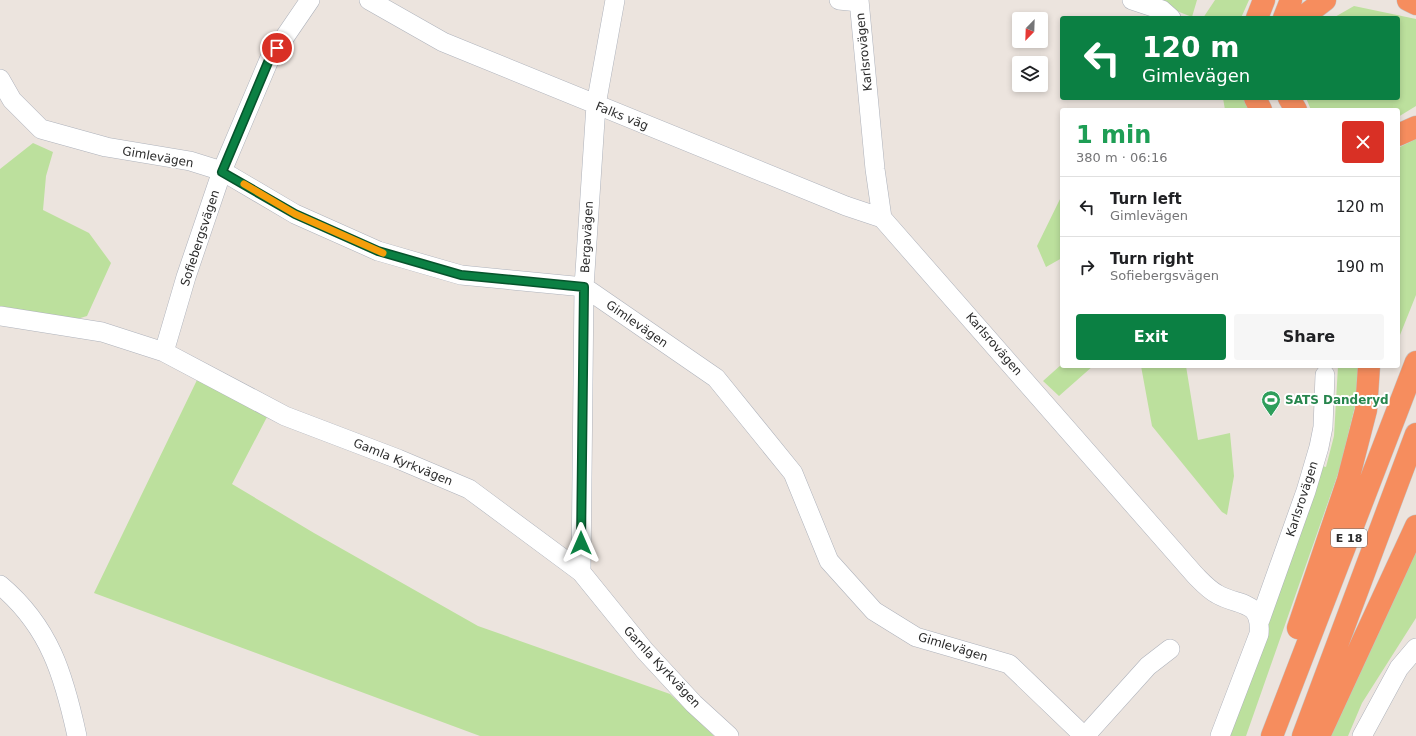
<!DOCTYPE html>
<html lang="en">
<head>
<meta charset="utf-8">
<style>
  :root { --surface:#fff; --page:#f6f6f6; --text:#202124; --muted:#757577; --line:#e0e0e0; --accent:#0b8043 }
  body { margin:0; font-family:"DejaVu Sans",sans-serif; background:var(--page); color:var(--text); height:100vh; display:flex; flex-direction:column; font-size:15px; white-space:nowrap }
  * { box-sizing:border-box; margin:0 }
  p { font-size:13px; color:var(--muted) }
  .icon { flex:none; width:22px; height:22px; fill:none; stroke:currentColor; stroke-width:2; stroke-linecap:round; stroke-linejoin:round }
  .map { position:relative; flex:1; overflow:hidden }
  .side { position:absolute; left:1060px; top:108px; width:340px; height:260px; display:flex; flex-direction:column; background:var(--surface); border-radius:4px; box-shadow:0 2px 6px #0003 }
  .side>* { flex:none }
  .guide { position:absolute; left:1060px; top:16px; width:340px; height:84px; border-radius:4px; box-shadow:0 2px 6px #0003; background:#0b8043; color:#fff; overflow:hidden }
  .needle { width:26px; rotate:203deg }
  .buttons { position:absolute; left:1012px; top:12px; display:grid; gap:8px }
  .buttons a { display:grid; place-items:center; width:36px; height:36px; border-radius:4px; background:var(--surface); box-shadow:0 2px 6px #0003; font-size:20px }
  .pin { position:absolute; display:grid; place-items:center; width:34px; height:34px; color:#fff; margin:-17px; border:2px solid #fff; border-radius:50%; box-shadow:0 1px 4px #0007 }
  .me { position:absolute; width:44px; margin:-22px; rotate:0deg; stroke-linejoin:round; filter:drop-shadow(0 0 3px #0008) }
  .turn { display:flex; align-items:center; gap:14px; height:84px; padding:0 16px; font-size:18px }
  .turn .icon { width:52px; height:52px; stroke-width:2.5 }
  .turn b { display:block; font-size:28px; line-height:34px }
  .round { display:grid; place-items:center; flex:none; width:42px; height:42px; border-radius:4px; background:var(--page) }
  .headline { display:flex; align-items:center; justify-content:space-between; height:68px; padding:0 16px }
  h1 { font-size:24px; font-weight:700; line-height:30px; color:#1e9e55 }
  .cta { display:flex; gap:8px; margin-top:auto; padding:8px 16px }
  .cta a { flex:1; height:46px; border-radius:4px; background:var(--accent); color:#fff; font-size:16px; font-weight:700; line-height:46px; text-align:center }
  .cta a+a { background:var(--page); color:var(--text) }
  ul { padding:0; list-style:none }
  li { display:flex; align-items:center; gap:12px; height:60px; padding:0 16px; border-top:1px solid var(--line) }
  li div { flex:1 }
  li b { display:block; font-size:15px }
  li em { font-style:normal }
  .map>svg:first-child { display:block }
</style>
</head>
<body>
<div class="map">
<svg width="1416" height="736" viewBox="0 0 1416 736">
  <rect width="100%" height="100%" fill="#ece4de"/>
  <path fill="#bce09d" d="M 1149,0 L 1197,0 L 1192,17 Z
    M 1215,0 L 1249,0 L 1241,18 L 1203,18 Z
    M 1354,6 L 1416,19 L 1416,106 L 1398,117 L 1398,110 L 1311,110 L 1306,98 L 1398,98 L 1398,18 L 1333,18 Z
    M 1223,98 L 1244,98 L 1248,110 L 1225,110 Z
    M 1416,139 L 1416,295 L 1398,340 L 1398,148 Z
    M 33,143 L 53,152 L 46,176 L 43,210 L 89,233 L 111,263 L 87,316 L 77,319 L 0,306 L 0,169 Z
    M 1062,195 L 1062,258 L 1046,267 L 1037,246 Z
    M 1062,364 L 1062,366 L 1093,366 L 1059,396 L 1043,381 Z
    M 1141,366 L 1186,366 L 1198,440 L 1230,433 L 1234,476 L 1227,515 L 1222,512 L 1152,426 Z
    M 1338,366 L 1358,366 L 1356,402 L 1340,468 L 1246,736 L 1226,736 L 1318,465 L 1326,467 L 1334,436 Z
    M 197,380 L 267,417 L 232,484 L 314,533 L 478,626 L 670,694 L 714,736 L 480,736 L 94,593 Z
    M 1416,540 L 1416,618 L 1362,703 L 1348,736 L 1331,736 Z"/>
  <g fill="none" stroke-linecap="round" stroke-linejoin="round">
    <g stroke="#aeb2bb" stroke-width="20">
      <path id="minor" d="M 369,0 L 443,42 L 846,206 L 882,218
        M 839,0 L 859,2
        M 859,0 L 875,169 L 882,218 L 1195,575 C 1202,582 1208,589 1217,594 C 1239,607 1262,599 1259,634 L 1220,736
        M 1132,0 L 1162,10 L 1171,18
        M 0,79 L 12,100 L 41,129 L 106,147 L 190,161 L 222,171 L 295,214 L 378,251 L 461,275 L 584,287 L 716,378 L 793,473 L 829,561 L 874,611 L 916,637 L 1009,664 L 1084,736
        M 0,316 L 102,332 L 164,352 L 285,416 L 398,459 L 469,489 L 581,572 L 645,651 L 694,704 L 729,736
        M 164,352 L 186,277 L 222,171 L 269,60 L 310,0
        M 581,572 L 584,287 L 596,105 L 615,0
        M 0,585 C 50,627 64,676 77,736
        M 1260,620 L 1306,491 L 1319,447 L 1323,427 L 1325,375
        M 1085,736 L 1148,666 L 1170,649
        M 1362,736 L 1399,668 L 1416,648"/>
    </g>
    <g stroke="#c4c4c4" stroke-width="23">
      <path id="highway" d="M 1408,0 L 1416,4
        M 1257,18 L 1264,0
        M 1284,18 L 1291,0
        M 1305,18 L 1308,13 L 1325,0
        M 1255,98 L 1261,110
        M 1289,98 L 1296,110
        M 1398,135 L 1416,127
        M 1298,628 L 1348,480 L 1366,410 L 1369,366
        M 1272,736 L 1416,362
        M 1303,736 L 1416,434
        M 1319,736 L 1416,526"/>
    </g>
    <use href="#minor" stroke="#fff" stroke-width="19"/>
    <use href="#highway" stroke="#f68d5e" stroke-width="22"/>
  </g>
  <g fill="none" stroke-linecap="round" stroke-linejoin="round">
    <g stroke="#07532c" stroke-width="10">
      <path id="route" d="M 277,48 L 269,60 L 222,172 L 295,214 L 378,251 L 461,275 L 584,287 L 581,543"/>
    </g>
    <use href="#route" stroke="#0b8043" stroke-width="7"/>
    <path stroke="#f59e0b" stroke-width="7" d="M 244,184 L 295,214 L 383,253"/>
  </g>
  <defs>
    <g id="stadium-pin" transform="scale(1)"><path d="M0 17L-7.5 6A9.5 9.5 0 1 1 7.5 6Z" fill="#2e9e5b" stroke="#fff"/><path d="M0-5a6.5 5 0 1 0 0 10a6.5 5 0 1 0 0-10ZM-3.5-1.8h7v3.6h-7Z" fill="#fff"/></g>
  </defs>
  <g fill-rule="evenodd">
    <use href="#stadium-pin" x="1271" y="400"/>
  </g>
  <g text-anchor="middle" stroke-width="4" stroke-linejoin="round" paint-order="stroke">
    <rect fill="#fff" stroke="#6b6b6b" stroke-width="1" x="1331" y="529" width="36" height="18" rx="3"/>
    <g font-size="11" font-weight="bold" fill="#2b2b2b">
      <text x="1349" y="542">E 18</text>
    </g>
    <g font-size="12" fill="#2b2b2b" stroke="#fff">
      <text transform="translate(864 52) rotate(-96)" y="4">Karlsrovägen</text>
      <text transform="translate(622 116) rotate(22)" y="4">Falks väg</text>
      <text transform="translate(158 157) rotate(10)" y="4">Gimlevägen</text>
      <text transform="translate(587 237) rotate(-87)" y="4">Bergavägen</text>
      <text transform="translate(200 238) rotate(-72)" y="4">Sofiebergsvägen</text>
      <text transform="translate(637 324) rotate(35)" y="4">Gimlevägen</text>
      <text transform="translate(994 344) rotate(49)" y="4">Karlsrovägen</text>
      <text transform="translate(403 462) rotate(22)" y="4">Gamla Kyrkvägen</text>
      <text transform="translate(1302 499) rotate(-72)" y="4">Karlsrovägen</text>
      <text transform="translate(953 647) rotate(17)" y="4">Gimlevägen</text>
      <text transform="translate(662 667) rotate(47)" y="4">Gamla Kyrkvägen</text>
    </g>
    <g font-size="12" font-weight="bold" fill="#27864d" stroke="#fff" text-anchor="start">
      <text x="1285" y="404">SATS Danderyd</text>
    </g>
  </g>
</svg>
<div class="buttons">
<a><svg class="needle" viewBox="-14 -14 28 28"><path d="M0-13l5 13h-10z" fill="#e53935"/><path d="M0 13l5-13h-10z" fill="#757577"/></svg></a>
<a><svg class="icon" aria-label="layers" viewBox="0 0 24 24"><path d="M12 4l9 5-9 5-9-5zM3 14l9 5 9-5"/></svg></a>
</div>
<div class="pin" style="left:277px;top:48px;background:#d93025"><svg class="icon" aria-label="arrive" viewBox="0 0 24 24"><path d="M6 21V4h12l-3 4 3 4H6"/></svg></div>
<svg class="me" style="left:581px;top:543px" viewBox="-20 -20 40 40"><path d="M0-17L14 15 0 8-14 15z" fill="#0b8043" stroke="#fff" stroke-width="4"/></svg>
<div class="guide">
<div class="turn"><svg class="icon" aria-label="left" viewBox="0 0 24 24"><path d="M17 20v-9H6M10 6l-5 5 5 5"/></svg><div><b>120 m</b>Gimlevägen</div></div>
</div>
<section class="side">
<div class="headline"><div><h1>1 min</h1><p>380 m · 06:16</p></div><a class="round" style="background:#d93025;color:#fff"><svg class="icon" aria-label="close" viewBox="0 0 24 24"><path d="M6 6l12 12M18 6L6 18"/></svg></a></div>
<ul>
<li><svg class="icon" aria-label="left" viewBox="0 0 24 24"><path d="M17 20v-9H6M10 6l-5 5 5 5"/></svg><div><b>Turn left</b><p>Gimlevägen</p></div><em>120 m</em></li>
<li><svg class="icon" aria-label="right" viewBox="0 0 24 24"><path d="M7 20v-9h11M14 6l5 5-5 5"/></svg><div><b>Turn right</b><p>Sofiebergsvägen</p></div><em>190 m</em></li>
</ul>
<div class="cta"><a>Exit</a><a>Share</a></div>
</section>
</div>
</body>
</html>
